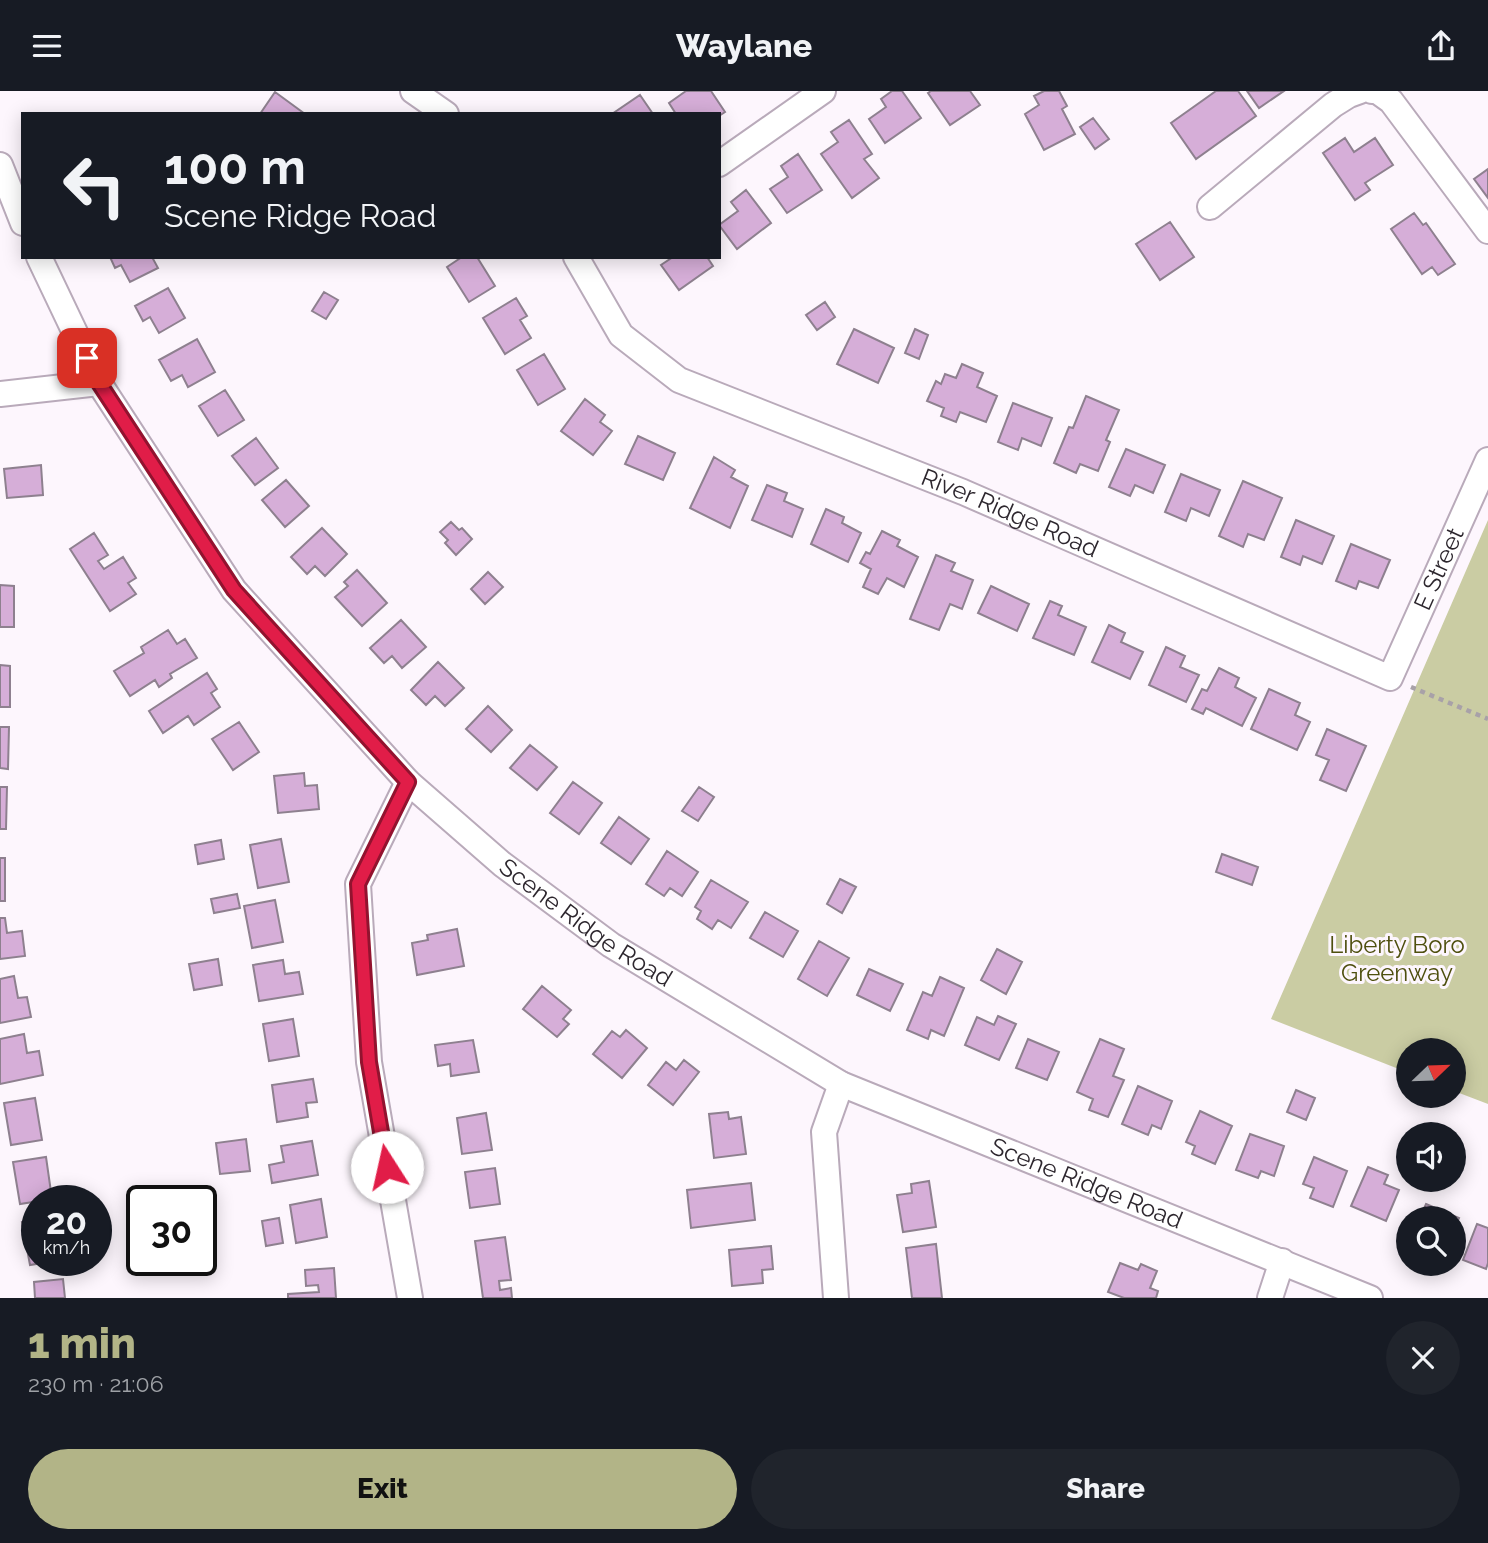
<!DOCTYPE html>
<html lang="en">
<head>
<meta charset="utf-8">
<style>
  :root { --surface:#171b24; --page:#20242c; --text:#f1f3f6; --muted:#9ea1a6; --accent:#b2b487 }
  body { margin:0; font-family:Raleway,sans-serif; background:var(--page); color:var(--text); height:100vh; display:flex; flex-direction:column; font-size:26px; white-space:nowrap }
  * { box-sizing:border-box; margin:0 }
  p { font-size:23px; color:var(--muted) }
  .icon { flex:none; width:38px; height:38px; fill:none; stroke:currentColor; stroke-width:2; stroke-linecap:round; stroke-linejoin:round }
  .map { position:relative; height:1207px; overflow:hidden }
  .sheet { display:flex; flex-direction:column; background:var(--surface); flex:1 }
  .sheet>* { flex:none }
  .banner { position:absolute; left:21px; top:21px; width:700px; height:147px; border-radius:0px; box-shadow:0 4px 18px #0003; background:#171b24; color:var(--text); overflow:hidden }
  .needle { width:46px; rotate:67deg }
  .fabs { position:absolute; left:1396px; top:947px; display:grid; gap:14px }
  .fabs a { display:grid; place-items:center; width:70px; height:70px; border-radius:50%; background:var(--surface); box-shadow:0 4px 18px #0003; font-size:35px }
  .speed { position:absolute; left:21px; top:1094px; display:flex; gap:14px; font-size:35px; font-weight:700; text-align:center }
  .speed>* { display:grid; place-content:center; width:91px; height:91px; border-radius:50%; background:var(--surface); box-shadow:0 4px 18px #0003; line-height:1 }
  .speed small { font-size:18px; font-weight:400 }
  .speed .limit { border:4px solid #111; border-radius:10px; background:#fff; color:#111 }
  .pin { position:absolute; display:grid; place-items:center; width:60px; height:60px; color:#fff; margin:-30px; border-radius:14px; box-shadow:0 4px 10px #0006 }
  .me { position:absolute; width:77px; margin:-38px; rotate:350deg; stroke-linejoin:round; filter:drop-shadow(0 0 5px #0008) }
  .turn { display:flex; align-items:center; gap:24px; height:147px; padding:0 28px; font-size:32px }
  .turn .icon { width:91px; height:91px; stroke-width:2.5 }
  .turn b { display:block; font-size:49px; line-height:60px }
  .round { display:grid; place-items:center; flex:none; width:74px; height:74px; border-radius:37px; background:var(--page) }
  .head { display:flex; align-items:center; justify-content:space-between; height:119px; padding:0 28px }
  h1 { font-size:42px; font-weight:800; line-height:52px; color:var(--accent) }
  .primary-button { display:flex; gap:14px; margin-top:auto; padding:14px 28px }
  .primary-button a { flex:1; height:80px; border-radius:42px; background:var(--accent); color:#111; font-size:28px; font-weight:800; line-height:80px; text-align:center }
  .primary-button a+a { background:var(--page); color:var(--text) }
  header { display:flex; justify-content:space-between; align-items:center; height:91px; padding:0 28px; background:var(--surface); font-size:32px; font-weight:800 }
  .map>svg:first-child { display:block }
</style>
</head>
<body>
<header><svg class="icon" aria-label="menu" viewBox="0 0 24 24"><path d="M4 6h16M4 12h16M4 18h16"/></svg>Waylane<svg class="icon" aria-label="share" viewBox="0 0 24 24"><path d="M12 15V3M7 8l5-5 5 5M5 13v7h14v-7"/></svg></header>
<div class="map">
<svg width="1488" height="1207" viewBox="0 0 1488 1207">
  <rect width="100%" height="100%" fill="#fdf6fd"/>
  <path fill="#cacca3" d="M 1488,429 L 1488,1013 L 1454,1000 L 1454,959 L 1409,959 L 1409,982 L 1271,928 Z"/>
  <path fill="#d6aed8" stroke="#8e808f" stroke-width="2" d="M 686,0 L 711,0 L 725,21 L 719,25 L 719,23 L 676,23 L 669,12 Z
    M 892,0 L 902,0 L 921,27 L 885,52 L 869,28 L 886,16 L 881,8 Z
    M 931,0 L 970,0 L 980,14 L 950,34 L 928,2 Z
    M 1044,0 L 1059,0 L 1067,15 L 1062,18 L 1075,43 L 1044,59 L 1025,23 L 1039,14 L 1034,5 Z
    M 1216,0 L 1238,0 L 1256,25 L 1196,68 L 1171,32 Z
    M 1247,0 L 1284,0 L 1259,17 Z
    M 275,1 L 305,23 L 260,23 Z
    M 640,4 L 653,23 L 612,23 Z
    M 1093,27 L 1109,48 L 1095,58 L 1080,36 Z
    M 849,29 L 872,63 L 864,68 L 879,87 L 852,107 L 821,63 L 838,51 L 831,41 Z
    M 1345,47 L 1354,61 L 1375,47 L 1393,74 L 1365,92 L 1370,99 L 1355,109 L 1323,62 Z
    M 798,63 L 822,99 L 787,122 L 770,98 L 788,86 L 781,75 Z
    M 1488,78 L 1488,107 L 1474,88 Z
    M 746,99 L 771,132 L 737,158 L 719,134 L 738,120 L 731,111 Z
    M 1414,122 L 1423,134 L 1426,132 L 1455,173 L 1438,184 L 1432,176 L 1422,183 L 1391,138 Z
    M 1170,131 L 1194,166 L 1160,189 L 1136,153 Z
    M 110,166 L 152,166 L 158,177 L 130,191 L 121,174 L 115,177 Z
    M 462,166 L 477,166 L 495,195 L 469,211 L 447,176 Z
    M 673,166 L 707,166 L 713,175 L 679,199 L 661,174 Z
    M 168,197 L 185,227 L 159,242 L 150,226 L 143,230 L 135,215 Z
    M 324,201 L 338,209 L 326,228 L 312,220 Z
    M 516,207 L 527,225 L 520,229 L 531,247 L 505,263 L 483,227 Z
    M 825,211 L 835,226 L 817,239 L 806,224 Z
    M 854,238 L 894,257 L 878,292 L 837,273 Z
    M 915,238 L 928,244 L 919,268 L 905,262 Z
    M 197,248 L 215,281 L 188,296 L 182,284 L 171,290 L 159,269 Z
    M 544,263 L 565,298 L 538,314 L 517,279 Z
    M 962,273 L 983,282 L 977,296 L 997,305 L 986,331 L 960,321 L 956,331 L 941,325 L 944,317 L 927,310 L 936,290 L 941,293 L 945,283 L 956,287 Z
    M 225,299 L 244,329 L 218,345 L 199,315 Z
    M 1086,305 L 1119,319 L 1106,349 L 1110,351 L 1098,380 L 1080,373 L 1076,382 L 1054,372 L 1069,336 L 1073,337 Z
    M 585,308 L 605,324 L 600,331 L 612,340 L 593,364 L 561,340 Z
    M 1013,312 L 1052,327 L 1041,355 L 1022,347 L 1018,359 L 998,351 Z
    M 638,345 L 675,362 L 663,389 L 625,373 Z
    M 256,347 L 278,377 L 255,394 L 232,365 Z
    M 1126,358 L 1165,374 L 1153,402 L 1135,394 L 1130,405 L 1109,396 Z
    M 714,366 L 735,379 L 731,386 L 748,395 L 730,437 L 690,417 Z
    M 41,374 L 43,404 L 7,407 L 4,378 Z
    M 1181,383 L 1220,399 L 1209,425 L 1191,417 L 1186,430 L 1165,421 Z
    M 286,389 L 309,415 L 285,436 L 262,409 Z
    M 1243,390 L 1282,407 L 1264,449 L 1248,443 L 1243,456 L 1219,445 Z
    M 767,394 L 787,402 L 784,410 L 803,418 L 792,446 L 752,429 Z
    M 826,418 L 844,426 L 842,432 L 861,442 L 848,471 L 811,453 Z
    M 1296,429 L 1334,445 L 1322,473 L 1303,465 L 1300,474 L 1281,466 Z
    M 451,431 L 459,439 L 462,437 L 472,448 L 456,464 L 445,452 L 448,449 L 440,441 Z
    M 322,437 L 347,463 L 325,485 L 315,475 L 307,483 L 291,466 Z
    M 882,440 L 900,449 L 897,455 L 918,466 L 904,496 L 887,487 L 878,503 L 863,496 L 871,478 L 860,472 L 866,461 L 870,463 Z
    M 94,442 L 108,464 L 98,470 L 104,478 L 123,466 L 136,487 L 128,492 L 136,503 L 110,520 L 70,458 Z
    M 1351,453 L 1390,469 L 1378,497 L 1359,490 L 1356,498 L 1336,490 Z
    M 936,464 L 955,472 L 951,480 L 973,489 L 962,518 L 950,513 L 939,539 L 910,528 Z
    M 357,479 L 387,512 L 362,535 L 335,506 L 348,495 L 344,491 Z
    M 488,481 L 503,496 L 485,513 L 471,498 Z
    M 0,494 L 14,495 L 14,536 L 0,536 Z
    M 991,495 L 1029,513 L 1017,540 L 978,522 Z
    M 1050,510 L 1062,515 L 1058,524 L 1086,536 L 1074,564 L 1033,547 Z
    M 401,529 L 426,556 L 402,577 L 392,565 L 384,572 L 370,557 Z
    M 1109,534 L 1125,542 L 1121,551 L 1143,561 L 1130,588 L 1092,571 Z
    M 168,539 L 177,553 L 185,548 L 197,567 L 170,583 L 172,587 L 159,596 L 155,589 L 130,605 L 114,580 L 144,562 L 141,556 Z
    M 1166,556 L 1185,565 L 1180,576 L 1199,584 L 1186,611 L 1149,594 Z
    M 438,571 L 464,597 L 445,615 L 435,605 L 426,614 L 411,599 Z
    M 0,574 L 10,575 L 10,616 L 0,616 Z
    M 1219,577 L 1239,587 L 1235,596 L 1256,607 L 1242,635 L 1206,617 L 1203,623 L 1192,618 L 1202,598 L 1207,600 Z
    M 207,582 L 217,598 L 211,602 L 220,616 L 194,634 L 188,625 L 163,642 L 149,620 Z
    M 1269,598 L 1300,612 L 1295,624 L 1310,631 L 1297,659 L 1251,638 Z
    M 488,615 L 512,639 L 491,661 L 466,638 Z
    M 239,631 L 259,661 L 233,679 L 212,648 Z
    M 0,636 L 9,636 L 8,678 L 0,677 Z
    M 1327,638 L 1366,655 L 1346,700 L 1320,689 L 1329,669 L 1316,664 Z
    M 530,654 L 557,676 L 537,699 L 510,677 Z
    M 304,682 L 305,695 L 317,694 L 319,718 L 278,722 L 274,685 Z
    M 573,691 L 602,712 L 579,743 L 550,722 Z
    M 0,696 L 7,696 L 6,738 L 0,738 Z
    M 699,696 L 714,706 L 698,730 L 682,720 Z
    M 619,726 L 649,748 L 631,773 L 601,752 Z
    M 281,748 L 289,791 L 258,797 L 250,754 Z
    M 221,749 L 224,768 L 198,773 L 195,754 Z
    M 667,760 L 698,781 L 682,805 L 670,797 L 664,805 L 646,793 Z
    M 1222,763 L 1258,776 L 1252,794 L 1216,781 Z
    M 0,767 L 5,767 L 5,810 L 0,810 Z
    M 840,788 L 856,796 L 842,822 L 827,813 Z
    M 711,789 L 748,811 L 731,837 L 718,829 L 712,838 L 697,828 L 701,820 L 695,816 Z
    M 237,803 L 240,817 L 214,822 L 211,808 Z
    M 275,809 L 283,851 L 252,857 L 244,815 Z
    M 765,821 L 798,840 L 783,866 L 750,847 Z
    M 0,827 L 5,827 L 7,842 L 22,840 L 25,865 L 0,868 Z
    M 457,838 L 464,875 L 417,884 L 412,852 L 428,849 L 427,844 Z
    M 819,850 L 849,867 L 827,905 L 798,888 Z
    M 997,858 L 1022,871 L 1006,903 L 981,889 Z
    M 218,868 L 222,894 L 194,899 L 189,873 Z
    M 283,869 L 285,883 L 299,881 L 303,903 L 259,910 L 253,874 Z
    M 869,878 L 903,893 L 890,920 L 857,904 Z
    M 14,885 L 18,907 L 27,906 L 31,926 L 0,932 L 0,888 Z
    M 940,886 L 964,897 L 944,945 L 931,939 L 928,948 L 907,939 L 923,901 L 932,905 Z
    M 542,895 L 571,919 L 563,928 L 569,933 L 557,946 L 523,918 Z
    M 998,925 L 1016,933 L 999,969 L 965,954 L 977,926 L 994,934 Z
    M 293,928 L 299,965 L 269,970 L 263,933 Z
    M 626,939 L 647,957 L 622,987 L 593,963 L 612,940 L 620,946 Z
    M 24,943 L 27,962 L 39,960 L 43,984 L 0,993 L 0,948 Z
    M 1028,948 L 1059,961 L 1047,989 L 1016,977 Z
    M 1100,948 L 1124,958 L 1113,985 L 1124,989 L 1108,1026 L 1089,1019 L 1093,1008 L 1077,1001 Z
    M 473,949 L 479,981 L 451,985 L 450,973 L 438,975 L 435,954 Z
    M 684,969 L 699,981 L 673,1014 L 648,994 L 666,971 L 676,979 Z
    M 313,988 L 317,1011 L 306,1012 L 308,1026 L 277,1031 L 272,994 Z
    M 1138,995 L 1172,1010 L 1161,1038 L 1152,1034 L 1148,1044 L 1122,1033 Z
    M 1296,999 L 1315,1007 L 1306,1029 L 1287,1021 Z
    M 35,1007 L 42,1049 L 11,1054 L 4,1012 Z
    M 1200,1020 L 1232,1035 L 1215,1073 L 1192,1063 L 1195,1055 L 1186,1051 Z
    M 728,1021 L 729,1028 L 741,1026 L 746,1063 L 714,1067 L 709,1023 Z
    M 486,1022 L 492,1059 L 462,1063 L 457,1027 Z
    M 1250,1043 L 1284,1055 L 1274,1085 L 1261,1080 L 1258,1087 L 1236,1079 Z
    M 246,1048 L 250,1080 L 220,1083 L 216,1052 Z
    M 312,1050 L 318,1084 L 272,1092 L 269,1074 L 284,1071 L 281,1055 Z
    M 46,1066 L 52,1108 L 20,1113 L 13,1071 Z
    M 1314,1066 L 1347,1080 L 1333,1116 L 1310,1107 L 1314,1097 L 1303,1093 Z
    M 1368,1076 L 1388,1084 L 1384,1093 L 1399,1099 L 1386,1130 L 1351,1115 Z
    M 495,1077 L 500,1113 L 470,1117 L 465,1081 Z
    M 929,1090 L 936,1136 L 903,1141 L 897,1104 L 912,1102 L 911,1093 Z
    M 751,1092 L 755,1129 L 691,1137 L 687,1099 Z
    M 321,1108 L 327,1146 L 296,1152 L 290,1114 Z
    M 1426,1113 L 1459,1127 L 1454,1139 L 1454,1127 L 1420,1127 Z
    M 279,1127 L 283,1152 L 266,1155 L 262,1130 Z
    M 37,1128 L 37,1169 L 60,1169 L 30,1174 L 22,1131 Z
    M 1477,1133 L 1488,1137 L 1488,1172 L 1486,1178 L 1463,1169 Z
    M 505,1146 L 511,1189 L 499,1190 L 500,1199 L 511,1197 L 512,1207 L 483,1207 L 475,1150 Z
    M 936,1153 L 942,1207 L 912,1207 L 906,1157 Z
    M 771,1155 L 773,1178 L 762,1179 L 763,1192 L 732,1195 L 729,1159 Z
    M 1120,1172 L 1138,1179 L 1141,1173 L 1157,1180 L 1150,1197 L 1158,1200 L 1156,1207 L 1124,1207 L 1108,1201 Z
    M 334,1177 L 336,1207 L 288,1207 L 288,1203 L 319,1201 L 318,1194 L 306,1195 L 305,1179 Z
    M 63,1188 L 65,1207 L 35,1207 L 34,1191 Z"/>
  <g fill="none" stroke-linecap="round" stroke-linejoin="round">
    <g stroke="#b9aaba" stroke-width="28">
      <g id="minor">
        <path d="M 413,0 L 446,23"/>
        <path d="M 1372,0 L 1377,0 L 1391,10 L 1488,140"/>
        <path d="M 719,73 L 823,0"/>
        <path d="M 0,74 L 23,132"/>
        <path d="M 1210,116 L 1333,14 L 1349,4 L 1360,0"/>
        <path id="s1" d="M 39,166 L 99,292 L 234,499 L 408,691 L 502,773 L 611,854 L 841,993 L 1370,1207"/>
        <path id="s2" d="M 576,166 L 621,244 L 679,289 L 963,401 L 1390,587 L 1488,369"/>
        <path d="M 0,303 L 99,292"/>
        <path d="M 408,691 L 358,793 L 369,971 L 410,1207"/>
        <path d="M 836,1207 L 824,1041 L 841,993"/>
        <path d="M 1270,1207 L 1282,1170"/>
      </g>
    </g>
    <path stroke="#a8a1a8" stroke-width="4.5" stroke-dasharray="5 5" stroke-linecap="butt" d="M 1411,596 L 1488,628"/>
    <use href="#minor" stroke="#fff" stroke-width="24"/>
  </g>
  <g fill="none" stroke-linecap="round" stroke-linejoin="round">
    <g stroke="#92132f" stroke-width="18">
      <path id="route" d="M 87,267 L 99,292 L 234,499 L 408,691 L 358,793 L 369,971 L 387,1076"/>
    </g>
    <use href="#route" stroke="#e11d48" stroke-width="12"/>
  </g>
  <g text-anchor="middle" stroke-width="6" stroke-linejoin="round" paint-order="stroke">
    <g font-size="24" fill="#2d272e" stroke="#fdf6fd">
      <text dy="8" stroke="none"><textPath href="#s2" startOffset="520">River Ridge Road</textPath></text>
      <text dy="8" stroke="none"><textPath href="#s2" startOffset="1054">E Street</textPath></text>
      <text dy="8" stroke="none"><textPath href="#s1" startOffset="873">Scene Ridge Road</textPath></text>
      <text dy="8" stroke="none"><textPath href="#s1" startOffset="1440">Scene Ridge Road</textPath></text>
    </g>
    <g font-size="24" fill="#4e4f0e" stroke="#fdf6fd">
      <text x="1397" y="862">Liberty Boro<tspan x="1397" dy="28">Greenway</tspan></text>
    </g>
  </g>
</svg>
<div class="fabs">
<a><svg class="needle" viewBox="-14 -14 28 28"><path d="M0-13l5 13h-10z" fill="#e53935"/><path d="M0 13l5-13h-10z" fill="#9ea1a6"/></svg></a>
<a><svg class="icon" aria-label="sound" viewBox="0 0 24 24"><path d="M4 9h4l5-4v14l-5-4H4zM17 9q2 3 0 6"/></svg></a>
<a><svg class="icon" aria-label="search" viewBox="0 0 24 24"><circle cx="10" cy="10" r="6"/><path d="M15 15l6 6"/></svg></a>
</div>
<div class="speed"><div>20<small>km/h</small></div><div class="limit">30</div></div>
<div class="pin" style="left:87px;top:267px;background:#d93025"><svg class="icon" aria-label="arrive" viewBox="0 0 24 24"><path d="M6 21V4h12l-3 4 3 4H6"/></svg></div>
<svg class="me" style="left:387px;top:1076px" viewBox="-20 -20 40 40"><circle r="19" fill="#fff"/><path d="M0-13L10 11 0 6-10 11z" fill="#e11d48"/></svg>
<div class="banner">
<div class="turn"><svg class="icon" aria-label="left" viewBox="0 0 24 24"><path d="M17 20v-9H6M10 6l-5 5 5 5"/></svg><div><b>100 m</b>Scene Ridge Road</div></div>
</div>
</div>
<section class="sheet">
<div class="head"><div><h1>1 min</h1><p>230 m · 21:06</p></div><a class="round"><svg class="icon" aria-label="close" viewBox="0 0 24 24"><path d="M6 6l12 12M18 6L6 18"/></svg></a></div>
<div class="primary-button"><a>Exit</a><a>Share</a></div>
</section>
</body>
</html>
